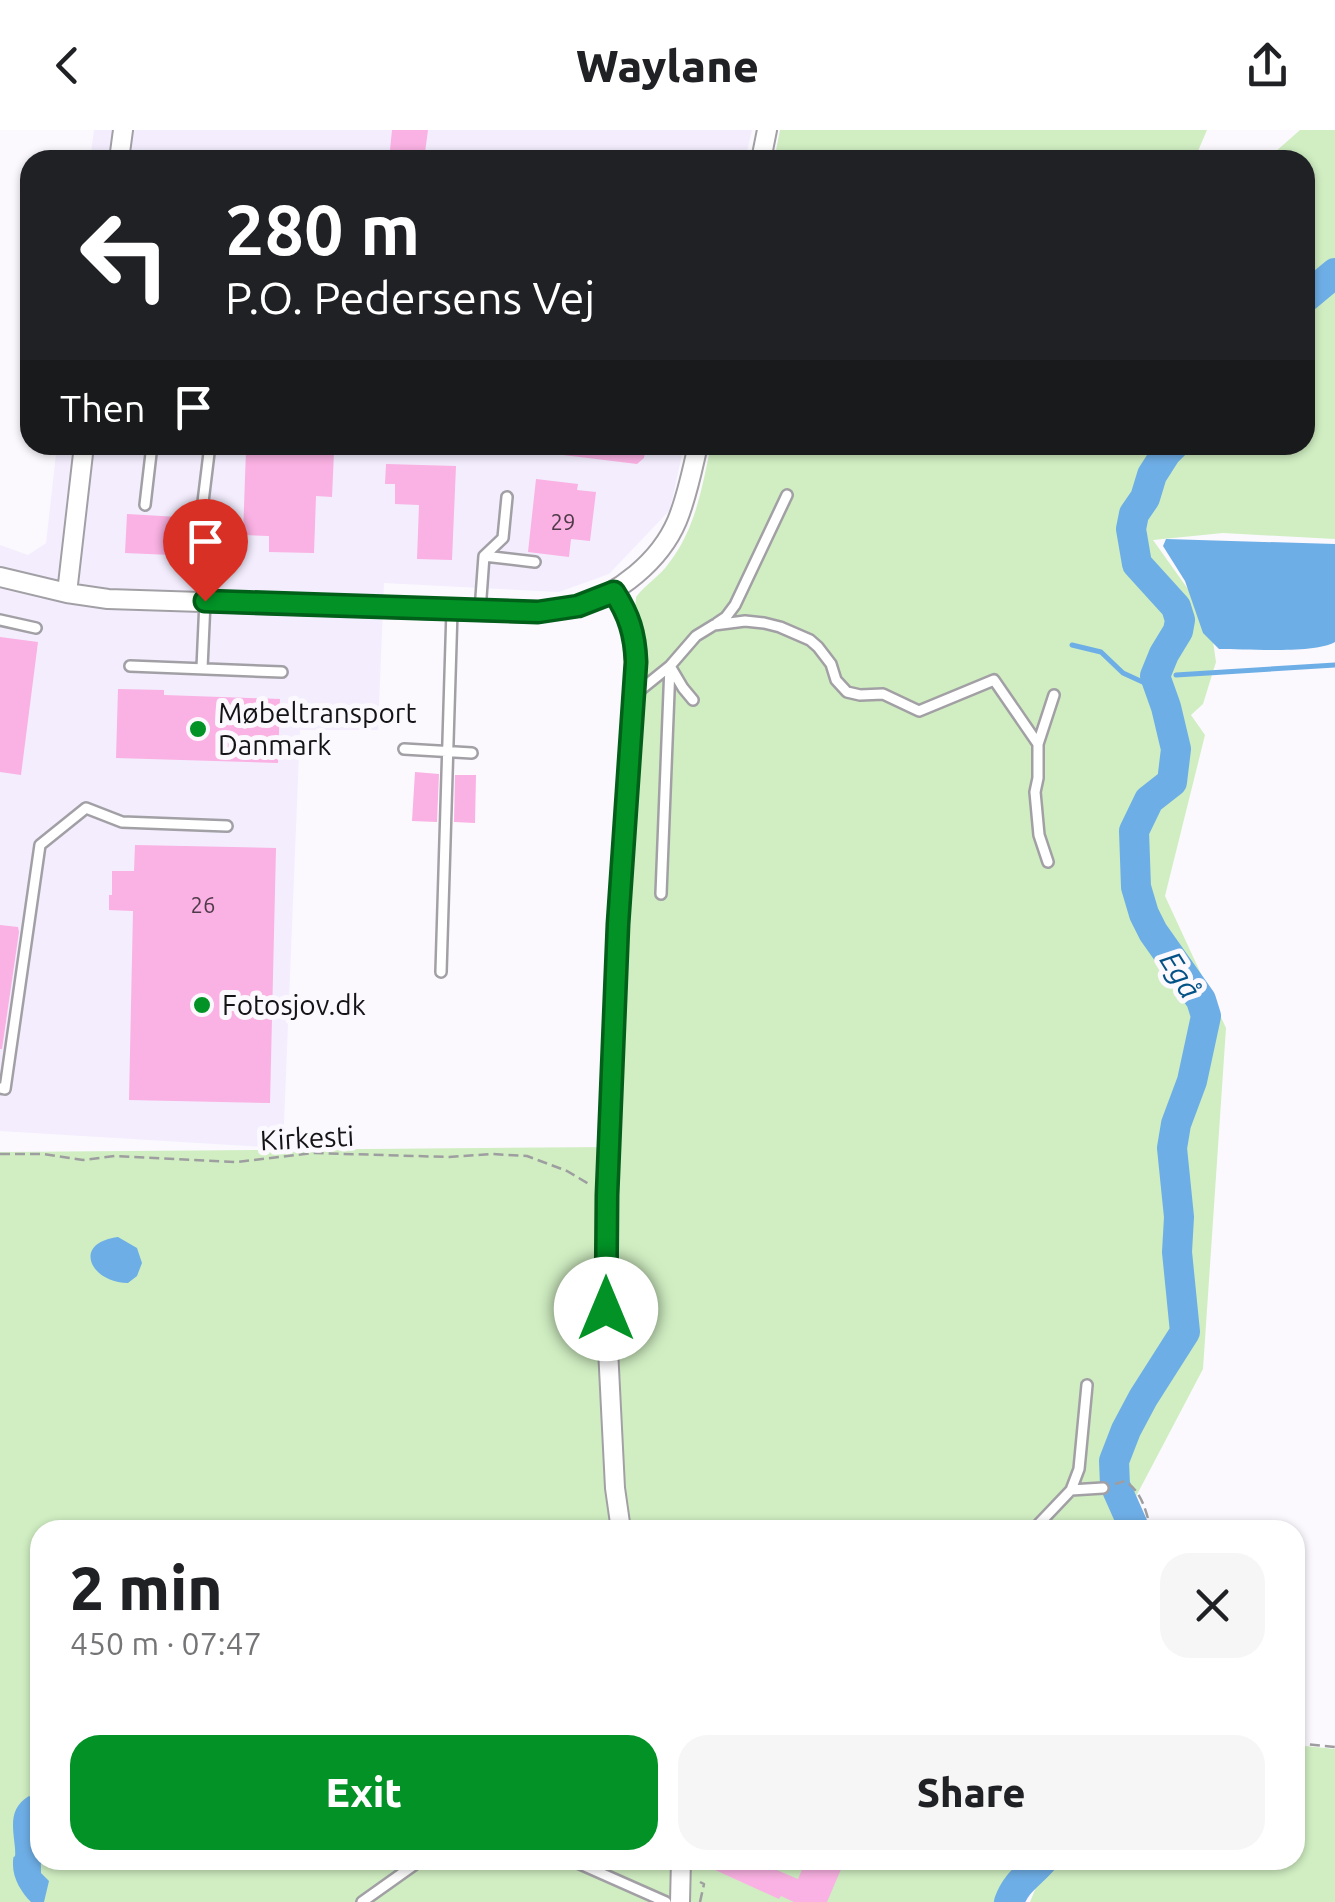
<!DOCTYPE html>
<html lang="en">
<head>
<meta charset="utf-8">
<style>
  :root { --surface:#fff; --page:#f6f6f6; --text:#202124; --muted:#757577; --accent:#029226 }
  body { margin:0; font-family:Ubuntu,sans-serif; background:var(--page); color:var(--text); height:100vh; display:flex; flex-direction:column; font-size:38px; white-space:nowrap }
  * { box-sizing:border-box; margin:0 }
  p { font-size:32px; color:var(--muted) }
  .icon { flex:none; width:55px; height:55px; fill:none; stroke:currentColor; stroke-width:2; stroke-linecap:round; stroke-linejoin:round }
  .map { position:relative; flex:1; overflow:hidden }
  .details { position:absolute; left:30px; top:1390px; width:1275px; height:350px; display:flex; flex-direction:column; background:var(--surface); border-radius:30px; box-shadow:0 2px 8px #0004 }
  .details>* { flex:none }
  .top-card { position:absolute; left:20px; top:20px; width:1295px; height:305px; border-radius:30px; box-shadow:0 2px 8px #0004; background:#202124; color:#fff; overflow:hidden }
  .pin { position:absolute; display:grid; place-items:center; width:85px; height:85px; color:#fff; margin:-102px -42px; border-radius:50% 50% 50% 0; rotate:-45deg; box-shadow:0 0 10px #0007 }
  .pin .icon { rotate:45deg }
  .me { position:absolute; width:110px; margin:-55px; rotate:0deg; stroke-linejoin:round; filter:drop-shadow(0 0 8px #0008) }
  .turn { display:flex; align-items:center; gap:35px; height:210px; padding:0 40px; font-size:45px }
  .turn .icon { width:130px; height:130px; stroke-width:2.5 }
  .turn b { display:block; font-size:70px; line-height:85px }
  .then { display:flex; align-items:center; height:95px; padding:0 40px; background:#0003; gap:20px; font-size:38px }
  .round { display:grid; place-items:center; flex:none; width:105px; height:105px; border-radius:30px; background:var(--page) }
  .head { display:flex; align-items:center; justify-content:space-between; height:170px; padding:0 40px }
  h1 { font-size:60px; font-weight:800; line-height:75px }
  .cta { display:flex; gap:20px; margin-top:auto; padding:20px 40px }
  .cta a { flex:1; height:115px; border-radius:30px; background:var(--accent); color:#fff; font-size:40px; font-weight:800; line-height:115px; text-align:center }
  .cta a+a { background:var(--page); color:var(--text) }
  header { display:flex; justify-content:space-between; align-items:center; height:130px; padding:0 40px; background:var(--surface); font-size:45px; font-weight:800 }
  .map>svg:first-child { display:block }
</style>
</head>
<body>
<header><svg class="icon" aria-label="back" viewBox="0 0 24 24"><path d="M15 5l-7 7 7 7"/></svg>Waylane<svg class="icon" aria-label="share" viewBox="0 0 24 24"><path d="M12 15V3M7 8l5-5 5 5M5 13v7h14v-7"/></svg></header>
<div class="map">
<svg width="1335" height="1772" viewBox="0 0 1335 1772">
  <rect width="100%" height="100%" fill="#fbf9fe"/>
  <path fill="#f3edfe" d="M 94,0 L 752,0 L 745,30 L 90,30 Z
    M 57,315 L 684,315 L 670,380 L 609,444 L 559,462 L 384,453 L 378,600 L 300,600 L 283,1018 L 0,1001 L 0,415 L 28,425 L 46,413 Z"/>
  <path fill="#d0eec2" d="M 780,0 L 1207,0 L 1198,21 L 1189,30 L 774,30 Z
    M 1300,0 L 1335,0 L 1335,409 L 1223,403 L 1153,410 L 1210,490 L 1216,532 L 1203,574 L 1191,585 L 1205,605 L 1165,766 L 1226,898 L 1203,1239 L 1132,1374 L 1140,1400 L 40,1400 L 40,1730 L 1043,1730 C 1028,1746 1017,1751 1009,1772 L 0,1772 L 0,1022 L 614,1017 L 621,834 L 643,506 L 635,480 L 636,467 C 646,454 660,446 669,433 C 696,398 702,357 711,315 L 1305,315 L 1305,30 L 1266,30 Z
    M 1295,1615 L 1335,1619 L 1335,1772 L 1030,1772 L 1047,1730 L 1295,1730 Z"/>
  <path fill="#6eaee6" d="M 1166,409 L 1335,414 L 1335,512 C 1314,524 1246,519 1219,519 L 1203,503 L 1185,451 L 1163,416 Z
    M 118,1107 L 137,1118 L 142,1133 L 137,1146 L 128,1153 C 91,1153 71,1113 118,1107 Z
    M 29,1666 L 40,1672 L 41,1743 L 49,1751 L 44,1772 L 31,1772 C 22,1763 13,1749 13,1735 C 13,1718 16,1735 15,1718 C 13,1697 8,1679 29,1666 Z"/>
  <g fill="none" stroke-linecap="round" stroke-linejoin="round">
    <path stroke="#6eaee6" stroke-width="5" d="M 1072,515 L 1101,522 L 1123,543 L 1158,559
      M 1176,545 L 1335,535"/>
    <path stroke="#6eaee6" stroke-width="30" d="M 1305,168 L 1335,143
      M 1135,1400 L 1115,1355 L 1114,1331 L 1126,1300 L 1143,1268 L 1185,1202 L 1177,1122 L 1179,1087 L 1172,1018 L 1176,994 L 1192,951 L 1206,886 L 1201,870 L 1153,802 L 1144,784 L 1136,757 L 1134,701 L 1149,670 L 1172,652 L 1176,619 L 1166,577 L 1155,546 L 1164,524 L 1178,501 L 1180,490 L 1176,477 L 1137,434 L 1131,399 L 1134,384 L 1145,368 L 1152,345 L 1166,323 L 1174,315
      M 1009,1772 C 1017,1751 1028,1747 1043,1730"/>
  </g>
  <path fill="#fab1e3" d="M 392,0 L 428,0 L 424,30 L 389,30 Z
    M 555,315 L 646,315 L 644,328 L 637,334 L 555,324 Z
    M 246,320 L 334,322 L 332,367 L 316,366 L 314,423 L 269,422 L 269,406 L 243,405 Z
    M 386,334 L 456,336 L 452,430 L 417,429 L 419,375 L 395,374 L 395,354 L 385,354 Z
    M 536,349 L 578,354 L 577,360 L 596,362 L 590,411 L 571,409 L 569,427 L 528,422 Z
    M 127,384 L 196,388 L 194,426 L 125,423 Z
    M 0,507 L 38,512 L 21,645 L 0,642 Z
    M 118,559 L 164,560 L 164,565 L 280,569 L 278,633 L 116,628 Z
    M 415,642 L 439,644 L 437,692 L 412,691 Z
    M 455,645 L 476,645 L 475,693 L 454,692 Z
    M 135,715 L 276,718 L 270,973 L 129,970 L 133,781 L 109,780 L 109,765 L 112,765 L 112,741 L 134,741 Z
    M 0,795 L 18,797 L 19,802 L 2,919 L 0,919 Z
    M 693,1730 L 753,1730 L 798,1749 L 806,1730 L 845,1730 L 827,1772 L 794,1772 L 781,1766 L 779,1769 Z"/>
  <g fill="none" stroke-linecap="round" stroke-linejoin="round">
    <g stroke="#a2a0a5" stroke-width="14">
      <path id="lane" d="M 145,375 L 152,315
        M 202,380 L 210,315
        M 484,426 L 503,408 L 507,367
        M 480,481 L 484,426 L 535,432
        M 0,490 L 36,498
        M 717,493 L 726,487 L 735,475 L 787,365
        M 130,536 L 282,542
        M 202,538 L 205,471
        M 634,565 L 670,536 L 683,558 L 693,570
        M 404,619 L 472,623
        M 1048,732 L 1039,705 L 1035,662 L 1038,648 L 1038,614 L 1054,565
        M 661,764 L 670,536 L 696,506 L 714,495 L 745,491 L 764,493 L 780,497 L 810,510 L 818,517 L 831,534 L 836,550 L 847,562 L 860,565 L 883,564 L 919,581 L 994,550 L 1038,614
        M 441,842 L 452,480
        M 0,958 L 5,959 L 40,715 L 86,678 L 122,692 L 227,696
        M 1071,1360 L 1103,1358
        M 1033,1400 L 1071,1360 L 1079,1339 L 1087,1255
        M 571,1730 L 666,1772
        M 362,1772 L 421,1730"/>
    </g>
    <g stroke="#a2a0a5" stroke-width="22">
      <path id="street" d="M 119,30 L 123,0
        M 761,30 L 767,0
        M 0,447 L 67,463 L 108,469 L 538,483 C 551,480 565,479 577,476 C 618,465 660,431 677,391 C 687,367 692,341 698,315
        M 613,462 C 629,485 635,504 636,532 L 618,795 L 607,1065 L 606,1179 L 615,1358 L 621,1400
        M 67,463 L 84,315
        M 680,1772 L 681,1730"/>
    </g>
    <path stroke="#9e9da0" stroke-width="2.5" stroke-dasharray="10 5" stroke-linecap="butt" d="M 0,1024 L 44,1024 L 83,1030 L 115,1026 L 236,1032 L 314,1023 L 449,1027 L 492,1024 L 527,1026 L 567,1041 L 589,1054
      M 1115,1354 L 1125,1351 C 1142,1362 1146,1381 1151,1400
      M 1295,1613 L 1335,1617
      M 700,1772 L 704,1754 L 700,1752"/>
    <use href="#lane" stroke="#fff" stroke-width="9"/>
    <use href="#street" stroke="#fff" stroke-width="18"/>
  </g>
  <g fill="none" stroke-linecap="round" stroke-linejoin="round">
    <g stroke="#015f19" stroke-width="25">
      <path id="route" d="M 205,471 L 538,482 L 578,476 L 614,462 C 629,485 635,504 636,532 L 618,794 L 607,1065 L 606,1179"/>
    </g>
    <use href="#route" stroke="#029226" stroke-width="18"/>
  </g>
  <g fill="#029226" stroke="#fbf9fe" stroke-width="4">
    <circle cx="198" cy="599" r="10"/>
    <circle cx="202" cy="875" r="10"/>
  </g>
  <g text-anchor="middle" stroke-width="10" stroke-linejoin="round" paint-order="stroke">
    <g font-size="22" fill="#4e3a48">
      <text x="563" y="400">29</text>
      <text x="203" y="783">26</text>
    </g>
    <g font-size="28" fill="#141315" stroke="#fbf9fe" text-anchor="start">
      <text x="218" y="593">Møbeltransport<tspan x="218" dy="32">Danmark</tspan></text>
      <text x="222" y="885">Fotosjov.dk</text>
    </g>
    <g font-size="28" fill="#141315" stroke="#fbf9fe">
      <text transform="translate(307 1008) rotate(-3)" y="10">Kirkesti</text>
    </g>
    <g font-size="30" font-style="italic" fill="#055286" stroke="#fbf9fe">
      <text transform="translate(1180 845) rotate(58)" y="10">Egå</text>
    </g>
  </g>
</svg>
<div class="pin" style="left:205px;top:471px;background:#d93025"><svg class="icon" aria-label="arrive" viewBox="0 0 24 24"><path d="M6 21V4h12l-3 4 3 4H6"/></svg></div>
<svg class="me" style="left:606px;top:1179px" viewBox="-20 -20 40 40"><circle r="19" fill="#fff"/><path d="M0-13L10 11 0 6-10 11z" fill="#029226"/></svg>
<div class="top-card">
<div class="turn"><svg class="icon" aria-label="left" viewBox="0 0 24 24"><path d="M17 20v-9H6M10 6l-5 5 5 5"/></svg><div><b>280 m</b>P.O. Pedersens Vej</div></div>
<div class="then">Then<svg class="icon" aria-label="arrive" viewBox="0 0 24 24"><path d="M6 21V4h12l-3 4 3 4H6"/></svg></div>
</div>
<section class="details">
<div class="head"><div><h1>2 min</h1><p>450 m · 07:47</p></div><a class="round"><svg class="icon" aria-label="close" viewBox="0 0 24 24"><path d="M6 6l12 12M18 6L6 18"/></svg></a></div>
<div class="cta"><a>Exit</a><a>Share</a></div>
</section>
</div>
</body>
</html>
